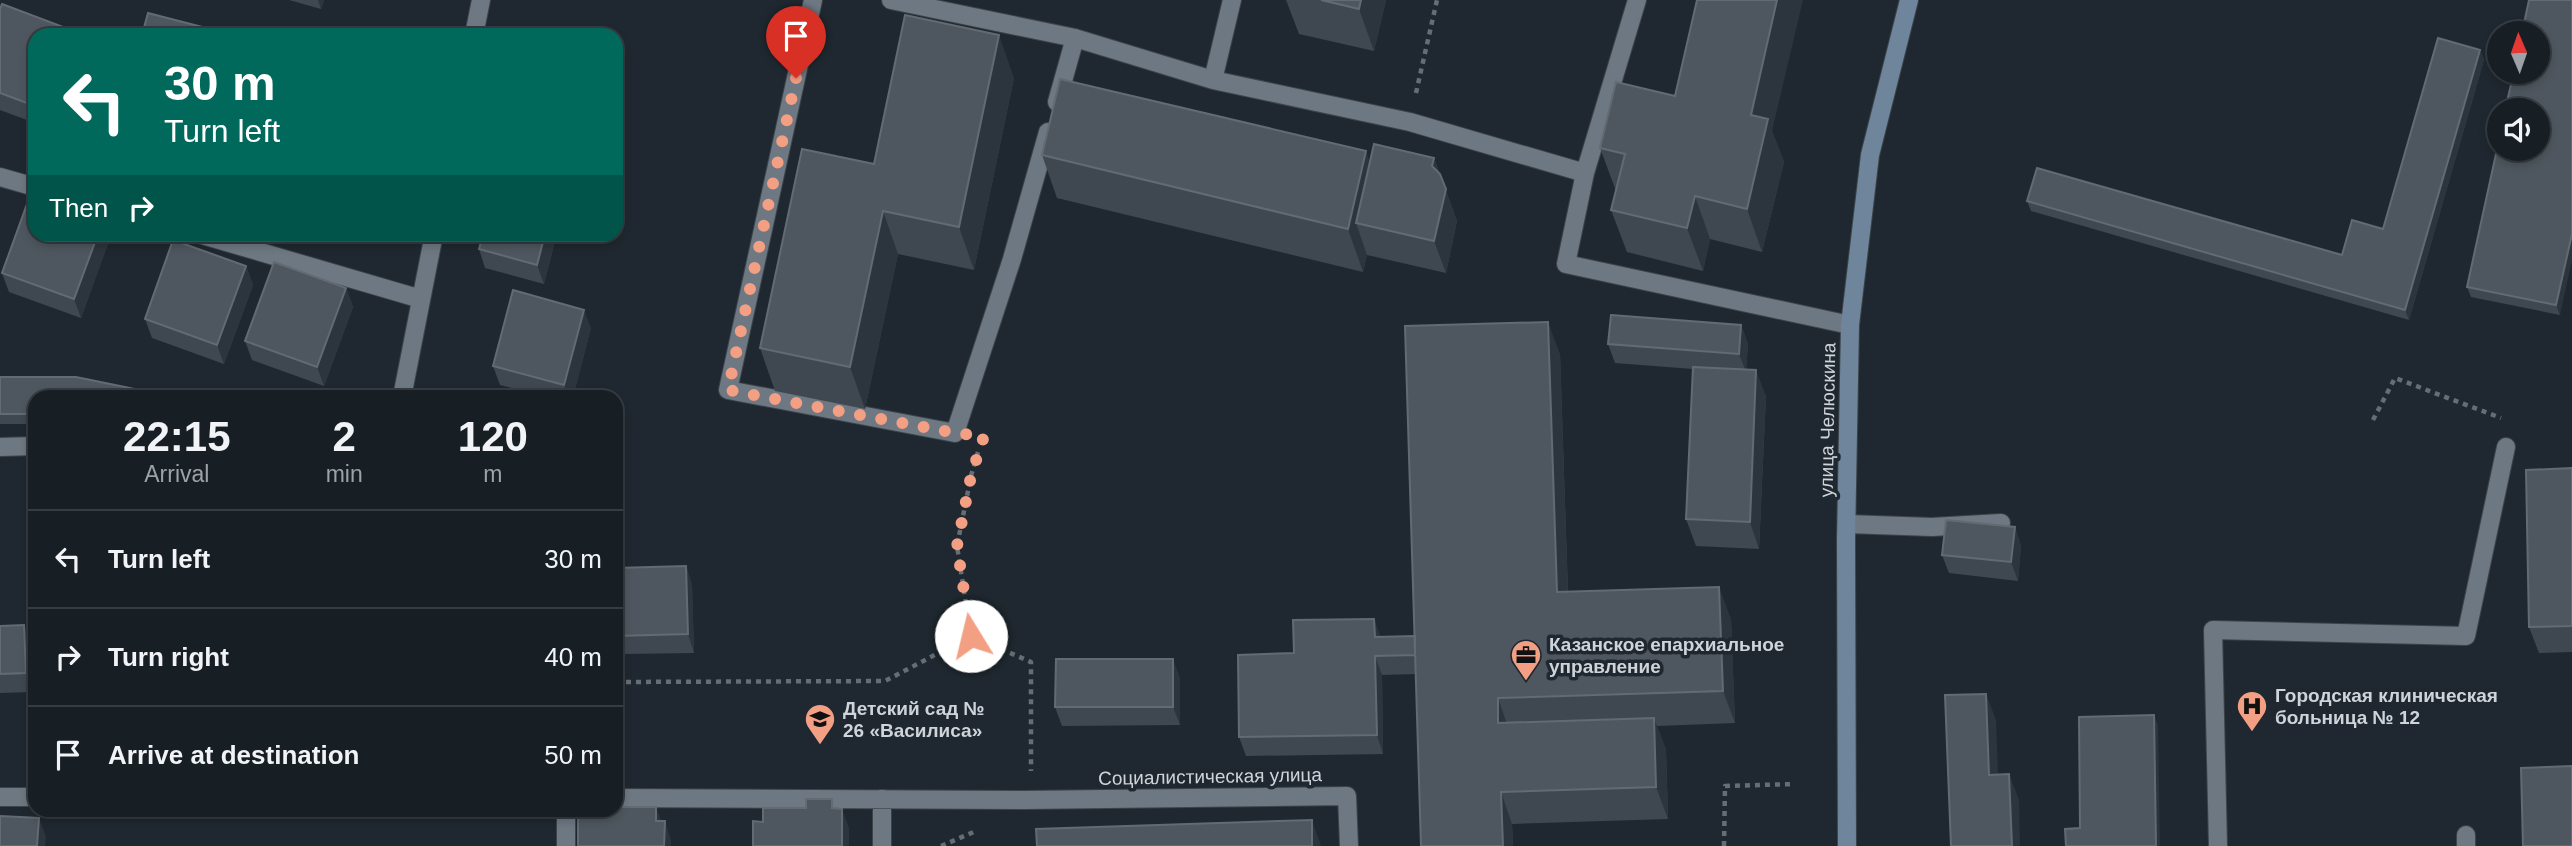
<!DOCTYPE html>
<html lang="en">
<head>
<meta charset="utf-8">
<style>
  :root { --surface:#171e24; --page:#242b31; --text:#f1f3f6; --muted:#9ea2a6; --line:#363c41 }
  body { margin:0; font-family:Arial,sans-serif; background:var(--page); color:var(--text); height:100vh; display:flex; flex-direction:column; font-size:26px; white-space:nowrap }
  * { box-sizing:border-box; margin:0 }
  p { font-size:23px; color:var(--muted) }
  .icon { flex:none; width:38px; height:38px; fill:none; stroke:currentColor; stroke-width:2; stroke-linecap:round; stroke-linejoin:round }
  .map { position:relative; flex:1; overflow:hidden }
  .details { position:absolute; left:28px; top:390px; width:595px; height:427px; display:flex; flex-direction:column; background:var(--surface); border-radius:21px; box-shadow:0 4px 10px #0003,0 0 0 2px var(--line) }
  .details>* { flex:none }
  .banner { position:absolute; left:28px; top:28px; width:595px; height:214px; border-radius:21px; box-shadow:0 4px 10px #0003,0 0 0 2px var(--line); background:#00695c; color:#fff; overflow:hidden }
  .needle { width:46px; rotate:358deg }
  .buttons { position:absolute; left:2487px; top:21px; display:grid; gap:14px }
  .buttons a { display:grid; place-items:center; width:63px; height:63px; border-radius:50%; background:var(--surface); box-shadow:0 4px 10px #0003,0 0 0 2px var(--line); font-size:35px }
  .pin { position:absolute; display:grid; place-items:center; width:60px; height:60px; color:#fff; margin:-72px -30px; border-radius:50% 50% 50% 0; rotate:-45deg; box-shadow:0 0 7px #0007 }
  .pin .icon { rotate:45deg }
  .me { position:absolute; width:77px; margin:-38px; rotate:351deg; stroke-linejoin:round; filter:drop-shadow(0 0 5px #0008) }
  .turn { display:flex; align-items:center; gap:24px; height:147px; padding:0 21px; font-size:32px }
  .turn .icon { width:91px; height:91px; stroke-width:2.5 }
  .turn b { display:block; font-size:49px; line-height:60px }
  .then { display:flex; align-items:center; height:66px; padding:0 21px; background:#0003; gap:14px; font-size:26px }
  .eta { display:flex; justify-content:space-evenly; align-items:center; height:119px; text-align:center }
  .eta b { font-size:42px; font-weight:600; line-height:49px }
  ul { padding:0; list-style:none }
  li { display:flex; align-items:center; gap:21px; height:98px; padding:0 21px; border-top:2px solid var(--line) }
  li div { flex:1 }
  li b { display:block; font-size:26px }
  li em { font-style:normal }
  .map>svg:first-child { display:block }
</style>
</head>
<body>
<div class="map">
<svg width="2572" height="846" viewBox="0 0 2572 846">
  <rect width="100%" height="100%" fill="#1f2830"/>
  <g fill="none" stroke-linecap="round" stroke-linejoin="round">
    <g stroke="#3c444a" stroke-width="20">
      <path id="service" d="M 813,0 L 728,390 L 955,433 L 1012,259 L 1048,132
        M 891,0 L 1075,38 L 1213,80 L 1410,122 L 1585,173
        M 1637,0 L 1585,173 L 1566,264 L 1850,325
        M 1213,80 L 1232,0
        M 1057,102 L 1075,38
        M 0,447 L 35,446
        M 1847,524 L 1932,527 L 2001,523
        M 616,798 L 1024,800
        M 2466,835 L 2466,846
        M 566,846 L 566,810
        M 882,846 L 882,799
        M 2218,846 L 2213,630 L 2466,636 L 2506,447"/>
    </g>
    <g stroke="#3c444a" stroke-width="20">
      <path id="minor" d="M 474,35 L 481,0
        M 0,177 L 35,187
        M 199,234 L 421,299
        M 402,397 L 434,234
        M 0,797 L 35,797
        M 1024,800 L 1347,796 L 1349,846"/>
    </g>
    <g stroke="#3c444a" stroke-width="20">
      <path id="secondary" d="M 1847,846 L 1846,540 L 1850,325 L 1870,155 L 1909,0"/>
    </g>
    <path stroke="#666e75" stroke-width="4.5" stroke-dasharray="5 5" stroke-linecap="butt" d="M 1416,93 L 1437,0
      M 2373,420 L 2395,378 L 2501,418
      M 978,452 L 971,476 L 957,546 L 971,636 L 1031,662 L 1031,771
      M 616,682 L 885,681 L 971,636
      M 941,846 L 976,831
      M 1724,846 L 1725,786 L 1795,784"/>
    <use href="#service" stroke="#6e7882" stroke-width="18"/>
    <use href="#minor" stroke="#6e7882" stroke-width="18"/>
    <use href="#secondary" stroke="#6e859c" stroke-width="18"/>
  </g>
  <path fill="#3f4850" d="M 289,0 L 324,0 L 321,9 Z
    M 1286,0 L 1386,0 L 1374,51 L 1299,34 Z
    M 0,9 L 35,35 L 35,123 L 0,110 Z
    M 2480,50 L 2484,60 L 2409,320 L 2031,211 L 2027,201 L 2342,255 L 2383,229 Z
    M 1014,78 L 974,270 L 898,254 L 865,409 L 775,391 L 760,348 L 874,164 Z
    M 1772,131 L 1784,162 L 1762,252 L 1710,239 L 1703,271 L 1627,252 L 1611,210 L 1616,191 L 1600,148 Z
    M 2538,149 L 2560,315 L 2471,297 L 2467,287 Z
    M 1042,155 L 1369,162 L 1434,158 L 1457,221 L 1446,273 L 1367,255 L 1363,272 L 1057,198 Z
    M 35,234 L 109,234 L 110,238 L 81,318 L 9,292 L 2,273 Z
    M 554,245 L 544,284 L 485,268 L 479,249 Z
    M 246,266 L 253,285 L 224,364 L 152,338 L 145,319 Z
    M 346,288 L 353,307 L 324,386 L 252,360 L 245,341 Z
    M 1741,325 L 1748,344 L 1746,369 L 1766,396 L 1759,549 L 1696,546 L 1686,519 L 1693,369 L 1615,363 L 1608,344 Z
    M 591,328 L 573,397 L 546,397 L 500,385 L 493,366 Z
    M 1560,354 L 1568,591 L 1731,619 L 1735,723 L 1657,726 L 1666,750 L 1668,819 L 1512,824 L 1513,846 L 1421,846 L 1416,674 L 1382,675 L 1383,754 L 1246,756 L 1239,737 L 1294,653 L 1381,637 L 1415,636 Z
    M 0,377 L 35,397 L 35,424 L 0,424 Z
    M 2572,468 L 2572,652 L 2539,653 L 2529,627 Z
    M 2015,527 L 2021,546 L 2018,581 L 1949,573 L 1942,555 Z
    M 686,566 L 692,585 L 694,653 L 623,654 L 616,636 Z
    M 0,626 L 31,644 L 32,692 L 0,693 Z
    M 1180,678 L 1180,725 L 1062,726 L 1055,707 Z"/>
  <path fill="#2c353d" d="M 318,0 L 324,0 L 321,9 Z
    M 1361,0 L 1386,0 L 1374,51 L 1359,9 Z
    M 1777,0 L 1803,0 L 1772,131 L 1784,162 L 1762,252 L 1747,209 L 1751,115 Z
    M 999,35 L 1014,78 L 974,270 L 959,227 Z
    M 2480,50 L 2484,60 L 2409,320 L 2405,310 Z
    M 1366,151 L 1381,194 L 1356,223 L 1367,255 L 1363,272 L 1348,229 Z
    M 1434,158 L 1457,221 L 1446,273 L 1434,241 L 1432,166 Z
    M 1695,196 L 1710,239 L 1703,271 L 1687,228 Z
    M 883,211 L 898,254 L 865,409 L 850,367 Z
    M 98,234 L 109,234 L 110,238 L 81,318 L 74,299 Z
    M 545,234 L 550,234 L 554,245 L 544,284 L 537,265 Z
    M 2572,234 L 2572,260 L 2560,315 L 2556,305 Z
    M 246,266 L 253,285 L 224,364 L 217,345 Z
    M 346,288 L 353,307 L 324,386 L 317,367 Z
    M 584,310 L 591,328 L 573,397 L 569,397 L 564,385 Z
    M 1548,322 L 1560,354 L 1569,624 L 1557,592 Z
    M 1741,325 L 1748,344 L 1746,372 L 1739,354 Z
    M 1756,370 L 1766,396 L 1759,549 L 1750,522 Z
    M 2015,527 L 2021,546 L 2018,581 L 2011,562 Z
    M 686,566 L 692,585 L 694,653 L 688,634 Z
    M 1719,587 L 1731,619 L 1735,723 L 1723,691 Z
    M 1374,619 L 1381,638 L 1375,637 Z
    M 24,625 L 31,644 L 32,692 L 26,673 Z
    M 1375,656 L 1382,675 L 1383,754 L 1377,735 Z
    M 1173,659 L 1180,678 L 1180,725 L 1173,707 Z
    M 1986,694 L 1996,720 L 1999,801 L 1989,775 Z
    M 1498,698 L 1509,730 L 1498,723 Z
    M 2154,715 L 2158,725 L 2160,846 L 2156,846 Z
    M 1654,718 L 1666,750 L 1668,819 L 1656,787 Z
    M 2009,774 L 2019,800 L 2020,846 L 2012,846 Z
    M 1501,792 L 1512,824 L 1513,846 L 1503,846 Z
    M 656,807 L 663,826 L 656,821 Z
    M 842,809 L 849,828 L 849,846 L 842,846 Z
    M 39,818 L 46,837 L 45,846 L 37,846 Z
    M 1312,820 L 1321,846 L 1312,846 Z
    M 665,821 L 671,840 L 671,846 L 664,846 Z"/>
  <path fill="#4e575f" stroke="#626a72" stroke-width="2" d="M 1321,0 L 1361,0 L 1359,9 Z
    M 1697,0 L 1777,0 L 1751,115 L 1768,119 L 1747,209 L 1695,196 L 1687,228 L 1611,210 L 1625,154 L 1600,148 L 1616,82 L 1675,96 Z
    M 2529,0 L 2572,0 L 2572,234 L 2556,305 L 2467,287 L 2499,140 L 2499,149 L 2538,149 L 2538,110 L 2505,110 L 2514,72 L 2538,72 L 2538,33 L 2522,33 Z
    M 2,4 L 74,31 L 73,35 L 35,35 L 35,106 L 0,93 L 0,9 Z
    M 148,13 L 214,30 L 213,35 L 142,35 Z
    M 905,15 L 999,35 L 959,227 L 883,211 L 850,367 L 760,348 L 802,149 L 874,164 Z
    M 2438,38 L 2480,50 L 2405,310 L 2027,201 L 2037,168 L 2342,255 L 2352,220 L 2383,229 Z
    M 1060,79 L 1366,151 L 1348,229 L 1042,155 Z
    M 1374,144 L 1434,158 L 1432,166 L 1440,174 L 1446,189 L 1434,241 L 1356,223 Z
    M 31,193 L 35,195 L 35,234 L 98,234 L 74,299 L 2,273 Z
    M 483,234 L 545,234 L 537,265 L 479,249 Z
    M 173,240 L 246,266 L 217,345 L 145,319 Z
    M 274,262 L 346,288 L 317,367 L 245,341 Z
    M 513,290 L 584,310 L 564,385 L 493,366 Z
    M 1611,315 L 1741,325 L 1739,354 L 1608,344 Z
    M 1548,322 L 1557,592 L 1719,587 L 1723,691 L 1498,698 L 1498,723 L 1654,718 L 1656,787 L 1501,792 L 1503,846 L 1421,846 L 1405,326 Z
    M 1693,367 L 1756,370 L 1750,522 L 1686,519 Z
    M 0,377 L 76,377 L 174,397 L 35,397 L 35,414 L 0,414 Z
    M 2572,468 L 2572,626 L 2529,627 L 2526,470 Z
    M 1946,520 L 2015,527 L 2011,562 L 1942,555 Z
    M 686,566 L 688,634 L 616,636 L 616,568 Z
    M 1374,619 L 1375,637 L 1415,636 L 1415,655 L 1375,656 L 1377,735 L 1239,737 L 1238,655 L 1294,653 L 1293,620 Z
    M 24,625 L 26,673 L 0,674 L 0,626 Z
    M 1056,659 L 1173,659 L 1173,707 L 1055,707 Z
    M 1986,694 L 1989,775 L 2009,774 L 2012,846 L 1951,846 L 1945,695 Z
    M 2154,715 L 2156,846 L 2066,846 L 2065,829 L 2080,828 L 2079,717 Z
    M 2572,766 L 2572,846 L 2523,846 L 2521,768 Z
    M 806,799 L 832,799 L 832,808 L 842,809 L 842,846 L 753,846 L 753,821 L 763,822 L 763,808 L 806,808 Z
    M 616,807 L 656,807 L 656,821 L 665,821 L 664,846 L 578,846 L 578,810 L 616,810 Z
    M 0,816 L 39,818 L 37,846 L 0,846 Z
    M 1312,820 L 1312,846 L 1037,846 L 1036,829 Z"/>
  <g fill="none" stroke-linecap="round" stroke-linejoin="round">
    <path stroke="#f39f84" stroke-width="12" stroke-dasharray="0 21.6" d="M 796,78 L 728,390 L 955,433 L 984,436 L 971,476 L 957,546 L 971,636"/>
  </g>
  <defs>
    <g id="office-pin" transform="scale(1.575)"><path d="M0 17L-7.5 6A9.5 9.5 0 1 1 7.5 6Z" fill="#f39f84" stroke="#1f2830"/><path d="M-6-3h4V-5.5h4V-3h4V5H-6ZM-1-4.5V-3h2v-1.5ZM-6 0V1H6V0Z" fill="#111"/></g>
    <g id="hospital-pin" transform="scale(1.575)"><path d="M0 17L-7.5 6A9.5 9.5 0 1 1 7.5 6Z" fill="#f39f84" stroke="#1f2830"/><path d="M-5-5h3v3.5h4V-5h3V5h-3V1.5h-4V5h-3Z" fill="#111"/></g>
    <g id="school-pin" transform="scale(1.575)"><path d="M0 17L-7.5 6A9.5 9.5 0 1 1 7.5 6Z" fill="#f39f84" stroke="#1f2830"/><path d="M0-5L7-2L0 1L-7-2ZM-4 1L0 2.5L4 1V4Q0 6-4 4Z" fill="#111"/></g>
  </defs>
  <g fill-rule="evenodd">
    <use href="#office-pin" x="1526" y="655"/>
    <use href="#hospital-pin" x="2252" y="706"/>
    <use href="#school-pin" x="820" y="719"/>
  </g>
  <g text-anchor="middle" stroke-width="7" stroke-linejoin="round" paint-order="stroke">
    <g font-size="19" fill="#ced4da" stroke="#1f2830">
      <text transform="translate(1827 420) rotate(-89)" y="7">улица Челюскина</text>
      <text transform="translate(1210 776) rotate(-1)" y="7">Социалистическая улица</text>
    </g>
    <g font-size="19" font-weight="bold" fill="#ced4da" stroke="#1f2830" text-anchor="start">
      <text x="1549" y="651">Казанское епархиальное<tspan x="1549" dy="22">управление</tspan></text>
      <text x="2275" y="702">Городская клиническая<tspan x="2275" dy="22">больница № 12</tspan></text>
      <text x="843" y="715">Детский сад №<tspan x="843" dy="22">26 «Василиса»</tspan></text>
    </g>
  </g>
</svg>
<div class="buttons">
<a><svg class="needle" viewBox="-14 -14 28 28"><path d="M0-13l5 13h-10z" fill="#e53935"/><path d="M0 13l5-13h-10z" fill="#9ea2a6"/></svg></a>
<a><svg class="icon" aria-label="sound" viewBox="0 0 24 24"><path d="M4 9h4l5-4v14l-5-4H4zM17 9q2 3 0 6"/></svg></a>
</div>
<div class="pin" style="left:796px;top:78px;background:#d93025"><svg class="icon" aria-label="arrive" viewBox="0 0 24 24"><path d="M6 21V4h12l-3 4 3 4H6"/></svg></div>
<svg class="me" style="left:971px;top:636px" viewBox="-20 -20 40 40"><circle r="19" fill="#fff"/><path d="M0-13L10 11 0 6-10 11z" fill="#f39f84"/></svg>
<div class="banner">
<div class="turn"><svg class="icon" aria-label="left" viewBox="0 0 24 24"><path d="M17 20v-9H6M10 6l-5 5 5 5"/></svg><div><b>30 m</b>Turn left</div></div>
<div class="then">Then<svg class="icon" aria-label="right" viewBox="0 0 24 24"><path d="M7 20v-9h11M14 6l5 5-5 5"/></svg></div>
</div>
<section class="details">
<div class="eta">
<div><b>22:15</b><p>Arrival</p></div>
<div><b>2</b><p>min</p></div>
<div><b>120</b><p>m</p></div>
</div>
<ul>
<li><svg class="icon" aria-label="left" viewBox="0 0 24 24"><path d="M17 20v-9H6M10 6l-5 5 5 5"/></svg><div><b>Turn left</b></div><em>30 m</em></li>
<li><svg class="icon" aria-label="right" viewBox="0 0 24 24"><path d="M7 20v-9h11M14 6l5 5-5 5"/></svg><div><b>Turn right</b></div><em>40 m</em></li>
<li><svg class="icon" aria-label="arrive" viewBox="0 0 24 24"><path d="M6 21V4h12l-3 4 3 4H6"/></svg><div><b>Arrive at destination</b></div><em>50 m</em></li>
</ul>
</section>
</div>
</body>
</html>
